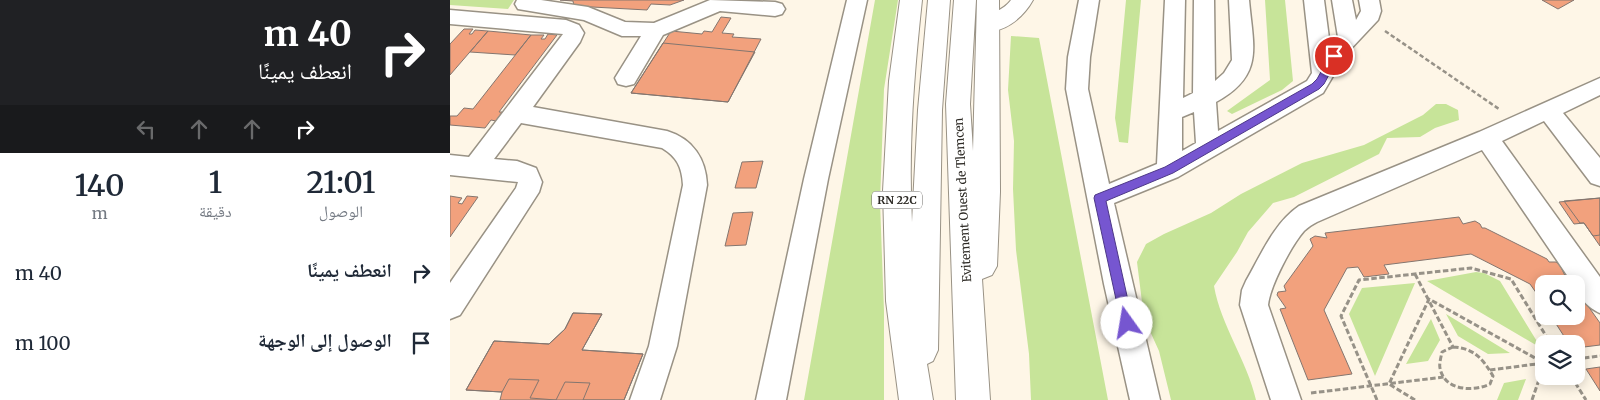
<!DOCTYPE html>
<html lang="ar">
<head>
<meta charset="utf-8">
<style>
  :root { --surface:#fff; --page:#f2f2f3; --text:#1f2937; --muted:#747a83 }
  body { margin:0; font-family:Merriweather,"Noto Naskh Arabic",serif; background:var(--page); color:var(--text); direction:rtl; height:100vh; display:flex; flex-direction:column; font-size:19px; white-space:nowrap }
  * { box-sizing:border-box; margin:0 }
  p { font-size:16px; color:var(--muted) }
  .icon { flex:none; width:28px; height:28px; fill:none; stroke:currentColor; stroke-width:2; stroke-linecap:round; stroke-linejoin:round }
  .map { position:relative; flex:1; overflow:hidden; direction:ltr }
  .panel { display:flex; flex-direction:column; background:var(--surface); width:450px }
  .panel>* { flex:none }
  .hud { background:#202124; color:#fff; overflow:hidden }
  .tools { position:absolute; left:1085px; top:275px; display:grid; gap:10px }
  .tools a { display:grid; place-items:center; width:50px; height:50px; border-radius:10px; background:var(--surface); box-shadow:0 2px 12px #0003; font-size:25px }
  .pin { position:absolute; display:grid; place-items:center; width:42px; height:42px; color:#fff; margin:-21px; border:2px solid #fff; border-radius:50%; box-shadow:0 1px 5px #0007 }
  .me { position:absolute; width:55px; margin:-28px; rotate:347deg; stroke-linejoin:round; filter:drop-shadow(0 0 4px #0008) }
  .turn { display:flex; align-items:center; gap:18px; height:105px; padding:0 15px; font-size:22px }
  .turn .icon { width:65px; height:65px; stroke-width:2.5 }
  .turn b { display:block; font-size:35px; line-height:42px }
  .lanes { display:flex; align-items:center; height:48px; padding:0 15px; background:#0003; justify-content:center; gap:25px; direction:ltr }
  .lanes .off { opacity:.35 }
  .eta { display:flex; justify-content:space-evenly; align-items:center; height:85px; text-align:center }
  .eta b { font-size:30px; font-weight:600; line-height:35px }
  ul { padding:0; list-style:none }
  li { display:flex; align-items:center; gap:15px; height:70px; padding:0 15px }
  li div { flex:1 }
  li b { display:block; font-size:19px }
  li em { font-style:normal }
  main { display:flex; flex:1; min-height:0 }
  .map>svg:first-child { display:block }
</style>
</head>
<body>
<main>
<div class="map">
<svg width="1150" height="400" viewBox="0 0 1150 400">
  <rect width="100%" height="100%" fill="#fef6e7"/>
  <path fill="#c7e499" d="M 0,0 L 64,0 L 58,9 L 0,5 Z
    M 425,0 L 448,0 L 434,89 L 430,202 L 434,311 L 434,400 L 354,400 Z
    M 676,0 L 691,0 L 678,143 L 669,142 L 665,118 Z
    M 815,0 L 835,0 L 843,81 L 832,90 L 782,114 L 777,111 L 820,80 Z
    M 561,36 L 589,38 L 658,400 L 581,400 L 579,354 L 566,250 L 563,189 L 564,141 L 558,90 Z
    M 986,104 L 996,104 L 1008,110 L 1009,120 L 985,128 L 970,137 L 937,138 L 929,154 L 844,197 L 823,203 L 798,232 L 787,252 L 764,286 C 771,326 797,360 806,400 L 721,400 L 709,351 L 694,318 L 687,262 L 696,244 L 714,234 L 761,213 L 791,194 L 852,163 L 914,145 L 973,115 Z
    M 1026,272 L 1034,273 L 1050,281 L 1091,348 L 977,281 Z
    M 965,283 L 925,376 L 899,314 L 912,288 Z
    M 996,314 L 1060,353 L 1038,354 L 1008,336 Z
    M 981,319 L 990,340 L 978,361 L 956,364 Z
    M 1076,379 L 1068,400 L 1047,400 L 1054,383 Z"/>
  <path fill="#f2a17d" stroke="#84766f" d="M 110,0 L 234,0 L 220,5 L 201,4 L 197,10 L 124,6 L 123,1 Z
    M 1092,0 L 1124,0 L 1108,9 Z
    M 271,17 L 281,18 L 272,33 L 284,34 L 282,37 L 311,39 L 278,102 L 181,93 L 221,31 L 252,34 L 254,31 L 262,32 Z
    M 14,29 L 23,29 L 19,34 L 22,34 L 25,30 L 38,31 L 0,75 L 0,44 Z
    M 38,31 L 81,35 L 65,55 L 20,52 Z
    M 98,34 L 107,35 L 49,112 L 52,112 L 46,121 L 41,120 L 35,128 L 0,125 L 0,116 L 7,116 L 14,108 L 23,109 L 81,35 L 94,35 L 91,39 L 95,39 Z
    M 213,43 L 305,52 L 278,102 L 181,93 Z
    M 313,161 L 306,188 L 285,188 L 292,162 Z
    M 0,196 L 12,198 L 8,203 L 12,204 L 17,196 L 28,197 L 0,237 Z
    M 1150,198 L 1150,246 L 1134,223 L 1124,224 L 1109,202 Z
    M 1150,198 L 1150,235 L 1143,236 L 1134,223 L 1130,223 L 1114,201 Z
    M 303,212 L 296,245 L 275,246 L 283,213 Z
    M 1009,217 L 1013,224 L 1025,221 L 1030,224 L 1032,228 L 1035,228 L 1097,259 L 1099,262 L 1106,262 L 1110,265 L 1116,278 L 1118,277 L 1123,284 L 1094,284 L 1094,304 L 1080,284 L 1021,254 L 934,265 L 939,274 L 914,277 L 908,267 L 897,268 L 874,310 L 902,374 L 858,380 L 830,309 L 836,308 L 827,295 L 828,292 L 836,291 L 834,286 L 863,246 L 860,239 L 865,236 L 877,238 L 875,233 Z
    M 1126,289 L 1150,323 L 1150,345 L 1126,348 L 1126,344 L 1119,344 L 1101,316 L 1126,316 Z
    M 123,313 L 152,314 L 132,350 L 193,354 L 174,400 L 133,400 L 140,383 L 115,382 L 106,400 L 80,398 L 89,380 L 59,379 L 52,392 L 16,390 L 44,341 L 99,344 L 115,329 Z
    M 123,313 L 152,314 L 132,350 L 193,354 L 174,400 L 50,400 L 52,392 L 16,390 L 44,341 L 99,344 L 115,329 Z
    M 1150,367 L 1150,391 L 1136,369 Z"/>
  <g fill="none" stroke-linecap="round" stroke-linejoin="round">
    <g stroke="#999285" stroke-width="3">
      <path id="minor" d="M 67,0 L 91,0 L 138,7 L 175,22 L 204,23 L 260,0 L 325,2 L 332,4 L 335,9 L 332,14 L 325,16 L 270,11 L 213,35 L 184,84 L 176,86 L 168,84 L 165,78 L 191,36 L 172,36 L 134,20 L 68,9 L 65,4 Z
        M 397,0 L 417,0 L 378,179 L 336,400 L 306,400 L 354,179 Z
        M 629,0 L 649,0 L 640,57 L 638,89 L 659,184 L 707,164 L 715,0 L 735,0 L 733,98 L 743,93 L 744,0 L 764,0 L 765,81 L 774,73 L 782,60 L 779,0 L 799,0 C 803,47 815,75 766,102 L 768,131 L 857,81 L 862,73 L 854,0 L 874,0 L 880,46 L 888,37 L 882,0 L 902,0 L 906,20 L 911,11 L 909,0 L 929,0 L 931,11 L 928,20 L 896,54 L 873,93 L 728,177 L 664,203 L 710,400 L 680,400 L 654,284 L 616,89 L 618,57 ZM 744,112 L 746,143 L 732,151 L 732,117 Z
        M 0,10 L 116,20 L 129,25 L 134,33 L 130,42 L 83,107 L 217,131 C 243,139 256,159 257,185 L 227,346 L 210,400 L 180,400 L 199,346 L 233,185 C 232,167 227,157 212,148 L 71,123 L 44,159 L 67,161 L 86,168 L 92,182 L 89,192 L 10,315 L 0,319 L 0,283 L 66,188 L 68,182 L 0,175 L 0,155 L 19,157 L 113,34 L 0,24 Z
        M 1150,78 L 1150,95 L 1113,113 L 1150,158 L 1150,186 L 1141,183 L 1094,121 L 1052,141 L 1150,277 L 1150,313 C 1140,309 1126,296 1126,284 L 1123,284 L 1032,150 L 867,222 C 863,224 858,227 854,231 C 841,246 820,286 818,305 L 851,400 L 821,400 L 790,305 L 792,290 L 796,281 C 811,255 824,223 849,206 L 1029,132 Z"/>
    </g>
    <g stroke="#999285" stroke-width="2">
      <path id="major" d="M 561,0 L 583,0 C 573,18 552,36 530,30 L 527,25 C 534,14 552,13 561,0 Z"/>
    </g>
    <g stroke="#999285" stroke-width="2">
      <path id="highway" d="M 450,0 L 472,0 C 464,74 458,148 462,222 L 468,110 L 478,0 L 500,0 L 492,110 L 488,350 L 483,361 L 477,364 L 483,400 L 449,400 L 436,301 L 433,191 L 439,81 Z
        M 504,0 L 526,0 L 520,104 L 523,151 L 527,0 L 549,0 L 550,192 L 547,266 L 542,275 L 532,279 L 540,400 L 506,400 L 496,104 Z"/>
    </g>
    <path stroke="#979288" stroke-width="2.5" stroke-dasharray="4.5 2.5" stroke-linecap="butt" d="M 935,31 L 1049,109"/>
    <path stroke="#979288" stroke-width="3" stroke-dasharray="5.5 2.5" stroke-linecap="butt" d="M 965,274 L 1003,347
      M 1003,347 C 1024,348 1033,359 1043,376 L 1040,384 C 1024,392 994,391 990,368 C 989,364 991,357 992,352 Z
      M 1126,359 L 1150,356
      M 1040,370 L 1094,363
      M 1121,376 L 1136,400
      M 861,393 L 994,377
      M 927,400 L 891,316 L 909,280 L 1021,268 L 1061,279 L 1101,344
      M 965,400 L 939,384 L 979,299 L 1094,363
      M 1082,400 L 1094,365"/>
    <use href="#minor" fill="#fff" fill-rule="evenodd"/>
    <use href="#major" fill="#fff" fill-rule="evenodd"/>
    <use href="#highway" fill="#fff" fill-rule="evenodd"/>
  </g>
  <path fill="#7656d0" stroke="#4d3887" d="M 884,53 L 889,56 L 874,84 L 869,89 L 723,173 L 656,201 L 683,323 L 681,327 L 677,329 L 672,327 L 644,198 L 645,195 L 715,167 L 862,84 L 867,79 L 881,54 Z"/>
  <g text-anchor="middle" stroke-width="5" stroke-linejoin="round" paint-order="stroke">
    <rect fill="#fff" stroke="#6d6b67" stroke-width="1" x="422" y="191.5" width="50" height="17" rx="4"/>
    <g font-size="11" font-weight="bold" fill="#2e2b26">
      <text x="447" y="204">RN 22C</text>
    </g>
    <g font-size="12" fill="#2e2b26" stroke="#fff">
      <text transform="translate(513 200) rotate(-93)" y="4">Evitement Ouest de Tlemcen</text>
    </g>
  </g>
</svg>
<div class="tools">
<a><svg class="icon" aria-label="search" viewBox="0 0 24 24"><circle cx="10" cy="10" r="6"/><path d="M15 15l6 6"/></svg></a>
<a><svg class="icon" aria-label="layers" viewBox="0 0 24 24"><path d="M12 4l9 5-9 5-9-5zM3 14l9 5 9-5"/></svg></a>
</div>
<div class="pin" style="left:884px;top:56px;background:#d93025"><svg class="icon" aria-label="arrive" viewBox="0 0 24 24"><path d="M6 21V4h12l-3 4 3 4H6"/></svg></div>
<svg class="me" style="left:677px;top:323px" viewBox="-20 -20 40 40"><circle r="19" fill="#fff"/><path d="M0-13L10 11 0 6-10 11z" fill="#7656d0"/></svg>
</div>
<section class="panel">
<div class="hud">
<div class="turn"><svg class="icon" aria-label="right" viewBox="0 0 24 24"><path d="M7 20v-9h11M14 6l5 5-5 5"/></svg><div><b>40 m</b>انعطف يمينًا</div></div>
<div class="lanes"><svg class="icon off" aria-label="left" viewBox="0 0 24 24"><path d="M17 20v-9H6M10 6l-5 5 5 5"/></svg><svg class="icon off" aria-label="ahead" viewBox="0 0 24 24"><path d="M12 20V5M6 11l6-6 6 6"/></svg><svg class="icon off" aria-label="ahead" viewBox="0 0 24 24"><path d="M12 20V5M6 11l6-6 6 6"/></svg><svg class="icon" aria-label="right" viewBox="0 0 24 24"><path d="M7 20v-9h11M14 6l5 5-5 5"/></svg></div>
</div>
<div class="eta">
<div><b>21:01</b><p>الوصول</p></div>
<div><b>1</b><p>دقيقة</p></div>
<div><b>140</b><p>m</p></div>
</div>
<ul>
<li><svg class="icon" aria-label="right" viewBox="0 0 24 24"><path d="M7 20v-9h11M14 6l5 5-5 5"/></svg><div><b>انعطف يمينًا</b></div><em>40 m</em></li>
<li><svg class="icon" aria-label="arrive" viewBox="0 0 24 24"><path d="M6 21V4h12l-3 4 3 4H6"/></svg><div><b>الوصول إلى الوجهة</b></div><em>100 m</em></li>
</ul>
</section>
</main>
</body>
</html>
